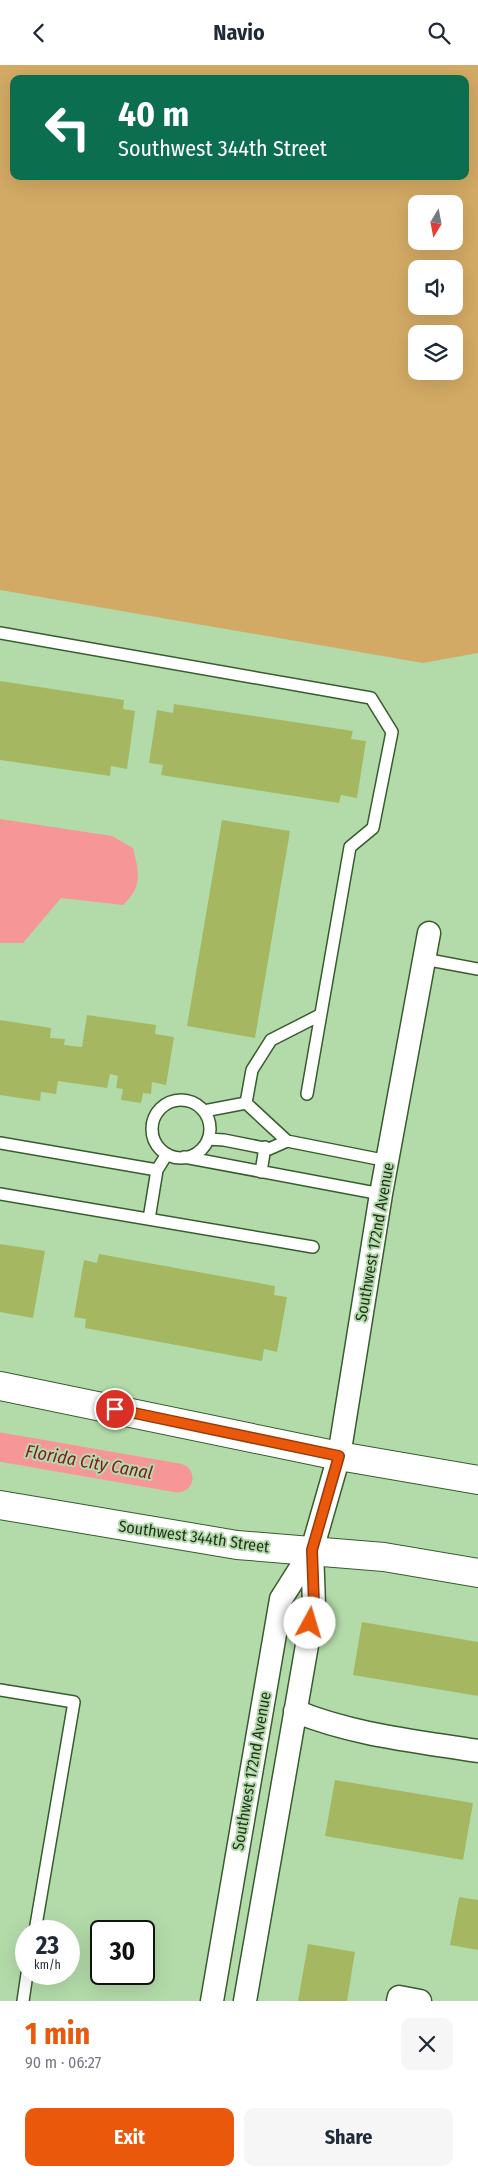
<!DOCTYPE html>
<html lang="en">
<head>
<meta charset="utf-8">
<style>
  :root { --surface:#fff; --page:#f6f6f7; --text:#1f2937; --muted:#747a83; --accent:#ea580c }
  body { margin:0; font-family:"Fira Sans Condensed",sans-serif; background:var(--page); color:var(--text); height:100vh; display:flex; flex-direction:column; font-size:19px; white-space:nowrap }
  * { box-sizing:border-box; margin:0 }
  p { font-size:16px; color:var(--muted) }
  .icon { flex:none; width:28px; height:28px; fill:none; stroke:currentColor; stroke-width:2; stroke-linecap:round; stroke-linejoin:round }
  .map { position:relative; height:1936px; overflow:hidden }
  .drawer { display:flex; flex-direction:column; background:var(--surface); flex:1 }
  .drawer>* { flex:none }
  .hud { position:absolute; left:10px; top:10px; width:459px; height:105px; border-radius:10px; box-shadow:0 5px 20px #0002; background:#0b6e4f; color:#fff; overflow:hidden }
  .needle { width:32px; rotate:190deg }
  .controls { position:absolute; left:408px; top:130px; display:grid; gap:10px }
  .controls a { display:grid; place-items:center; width:55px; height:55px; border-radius:10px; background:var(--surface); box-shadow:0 5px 20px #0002; font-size:25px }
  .speed { position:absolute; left:15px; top:1855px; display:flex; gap:10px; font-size:25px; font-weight:700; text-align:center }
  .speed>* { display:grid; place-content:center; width:65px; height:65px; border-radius:50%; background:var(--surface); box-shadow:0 5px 20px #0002; line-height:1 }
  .speed small { font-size:12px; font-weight:400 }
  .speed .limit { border:2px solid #111; border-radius:8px; background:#fff; color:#111 }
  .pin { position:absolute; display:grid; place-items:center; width:42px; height:42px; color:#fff; margin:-21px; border:2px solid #fff; border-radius:50%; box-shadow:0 1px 5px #0007 }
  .me { position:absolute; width:55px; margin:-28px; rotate:6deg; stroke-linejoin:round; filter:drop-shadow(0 0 4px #0008) }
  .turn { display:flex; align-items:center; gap:18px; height:105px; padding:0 25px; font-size:22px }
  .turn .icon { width:65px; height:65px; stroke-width:2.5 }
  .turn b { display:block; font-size:35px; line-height:42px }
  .round { display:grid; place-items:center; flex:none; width:52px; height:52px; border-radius:10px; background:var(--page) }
  .headline { display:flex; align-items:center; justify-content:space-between; height:85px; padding:0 25px }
  h1 { font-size:30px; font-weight:700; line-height:38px; color:var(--accent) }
  .action { display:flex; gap:10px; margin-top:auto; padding:10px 25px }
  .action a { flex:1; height:58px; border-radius:10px; background:var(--accent); color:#fff; font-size:20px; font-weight:700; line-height:58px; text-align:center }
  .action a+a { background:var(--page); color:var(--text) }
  header { display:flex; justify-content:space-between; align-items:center; height:65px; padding:0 25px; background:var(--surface); font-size:22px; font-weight:700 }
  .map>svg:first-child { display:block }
</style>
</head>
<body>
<header><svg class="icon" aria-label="back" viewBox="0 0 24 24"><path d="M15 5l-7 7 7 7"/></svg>Navio<svg class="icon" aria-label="search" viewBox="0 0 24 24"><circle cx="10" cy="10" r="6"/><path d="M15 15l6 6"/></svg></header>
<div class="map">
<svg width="478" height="1936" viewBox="0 0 478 1936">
  <rect width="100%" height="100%" fill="#b3dba9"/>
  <path fill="#d3aa65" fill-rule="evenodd" d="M 0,0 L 478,0 L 478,588 L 423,598 L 0,525 ZM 14,14 L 465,14 L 465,111 L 14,111 ZM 416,139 L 454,139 L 454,176 L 416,176 ZM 416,204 L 454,204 L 454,241 L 416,241 ZM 416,269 L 454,269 L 454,306 L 416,306 Z"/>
  <path fill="#f69697" d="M 0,754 L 112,771 L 133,783 C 139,807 143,822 123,840 L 61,833 L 23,878 L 0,878 Z"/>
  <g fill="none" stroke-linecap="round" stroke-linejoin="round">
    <path stroke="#f69697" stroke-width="29" d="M 0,1382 L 178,1413"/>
  </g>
  <path fill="#a5b861" d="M 0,616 L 124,635 L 123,644 L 135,646 L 127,704 L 111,701 L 110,711 L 0,695 Z
    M 174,639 L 353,666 L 351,674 L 366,676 L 357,733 L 341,730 L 339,738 L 161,710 L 163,700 L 149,698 L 157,645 L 173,648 Z
    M 222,755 L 290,766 L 255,973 L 187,961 Z
    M 87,950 L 156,960 L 155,969 L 174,972 L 166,1020 L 152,1017 L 151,1029 L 143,1028 L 141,1038 L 121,1035 L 123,1024 L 116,1023 L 118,1011 L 110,1009 L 107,1023 L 58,1016 L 56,1029 L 41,1027 L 40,1036 L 0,1030 L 0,955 L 51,963 L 50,973 L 65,974 L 64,980 L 82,982 Z
    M 0,1179 L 45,1186 L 33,1253 L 0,1247 Z
    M 99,1189 L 275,1221 L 274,1230 L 287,1232 L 277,1287 L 264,1284 L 262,1296 L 85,1263 L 86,1254 L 74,1252 L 84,1195 L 97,1198 Z
    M 362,1557 L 478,1577 L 478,1631 L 353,1610 Z
    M 335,1715 L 473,1738 L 463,1795 L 325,1771 Z
    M 459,1832 L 478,1835 L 478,1885 L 450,1880 Z
    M 308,1879 L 355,1887 L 347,1936 L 298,1936 Z"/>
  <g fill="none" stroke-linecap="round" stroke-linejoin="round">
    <g stroke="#385b2f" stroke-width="14">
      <path id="service" d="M 0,568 L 371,633 L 392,667 L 373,763 L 350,782 L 307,1029
        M 424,894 L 478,904
        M152 1064a29 29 0 1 1 58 0a29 29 0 1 1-58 0Z
        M 246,1038 L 287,1076 L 388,1096
        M 246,1038 L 252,1005 L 271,975 L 320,950
        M 204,1046 L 246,1038
        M 208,1074 L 224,1075 L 269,1084 L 287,1076
        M 0,1078 L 157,1105
        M 184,1092 L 381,1129
        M 261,1107 L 265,1082
        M 0,1129 L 313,1182
        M 149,1154 L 157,1105 L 167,1089
        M 0,1625 L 74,1637 L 35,1866
        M 23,1936 L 27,1909"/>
    </g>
    <g stroke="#385b2f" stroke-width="25">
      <path id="minor" d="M 295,1646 C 353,1670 416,1676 478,1686
        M 212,1936 L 281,1534 L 312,1485 L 339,1391 L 381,1129 L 429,868
        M 245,1936 L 314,1540 L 312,1485
        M 398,1936 L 399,1932 L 420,1936"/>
    </g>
    <g stroke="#385b2f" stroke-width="30">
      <path id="secondary" d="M 0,1321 L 339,1391 L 478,1415
        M 0,1440 L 237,1480 L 384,1492 L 478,1508"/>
    </g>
    <use href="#service" stroke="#fff" stroke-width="11"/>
    <use href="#minor" stroke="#fff" stroke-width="22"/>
    <use href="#secondary" stroke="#fff" stroke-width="28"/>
  </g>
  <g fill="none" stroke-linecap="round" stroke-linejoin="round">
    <g stroke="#983908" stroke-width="12">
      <path id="route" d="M 115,1344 L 339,1391 L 312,1485 L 314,1540 L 310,1558"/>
    </g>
    <use href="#route" stroke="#ea580c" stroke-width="9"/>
  </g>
  <g text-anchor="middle" stroke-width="4" stroke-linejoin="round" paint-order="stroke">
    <g font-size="16" fill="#243320" stroke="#b3dba9">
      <text transform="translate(374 1177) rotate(-80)" y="6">Southwest 172nd Avenue</text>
      <text transform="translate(194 1471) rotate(8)" y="6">Southwest 344th Street</text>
      <text transform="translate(251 1706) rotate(-80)" y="6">Southwest 172nd Avenue</text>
    </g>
    <g font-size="18" font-style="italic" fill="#871728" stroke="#b3dba9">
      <text transform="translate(89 1397) rotate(10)" y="6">Florida City Canal</text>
    </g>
  </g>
</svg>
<div class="controls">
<a><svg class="needle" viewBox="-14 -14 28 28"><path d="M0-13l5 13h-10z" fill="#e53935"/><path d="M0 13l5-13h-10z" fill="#747a83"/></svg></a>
<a><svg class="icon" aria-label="sound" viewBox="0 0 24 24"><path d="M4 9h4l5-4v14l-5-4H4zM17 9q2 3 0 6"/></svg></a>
<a><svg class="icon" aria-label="layers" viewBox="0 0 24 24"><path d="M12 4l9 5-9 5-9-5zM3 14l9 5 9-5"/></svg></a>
</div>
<div class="speed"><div>23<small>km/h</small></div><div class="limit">30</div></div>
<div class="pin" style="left:115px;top:1344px;background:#d93025"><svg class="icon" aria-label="arrive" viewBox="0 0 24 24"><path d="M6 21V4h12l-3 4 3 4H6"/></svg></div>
<svg class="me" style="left:310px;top:1558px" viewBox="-20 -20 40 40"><circle r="19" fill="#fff"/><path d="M0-13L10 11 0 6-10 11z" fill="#ea580c"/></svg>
<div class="hud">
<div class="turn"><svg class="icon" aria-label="left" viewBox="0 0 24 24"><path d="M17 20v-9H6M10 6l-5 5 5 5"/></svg><div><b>40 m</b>Southwest 344th Street</div></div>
</div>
</div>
<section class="drawer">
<div class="headline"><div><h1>1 min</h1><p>90 m · 06:27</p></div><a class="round"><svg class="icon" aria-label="close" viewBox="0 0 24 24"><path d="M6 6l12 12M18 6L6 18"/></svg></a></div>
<div class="action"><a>Exit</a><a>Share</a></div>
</section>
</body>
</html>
